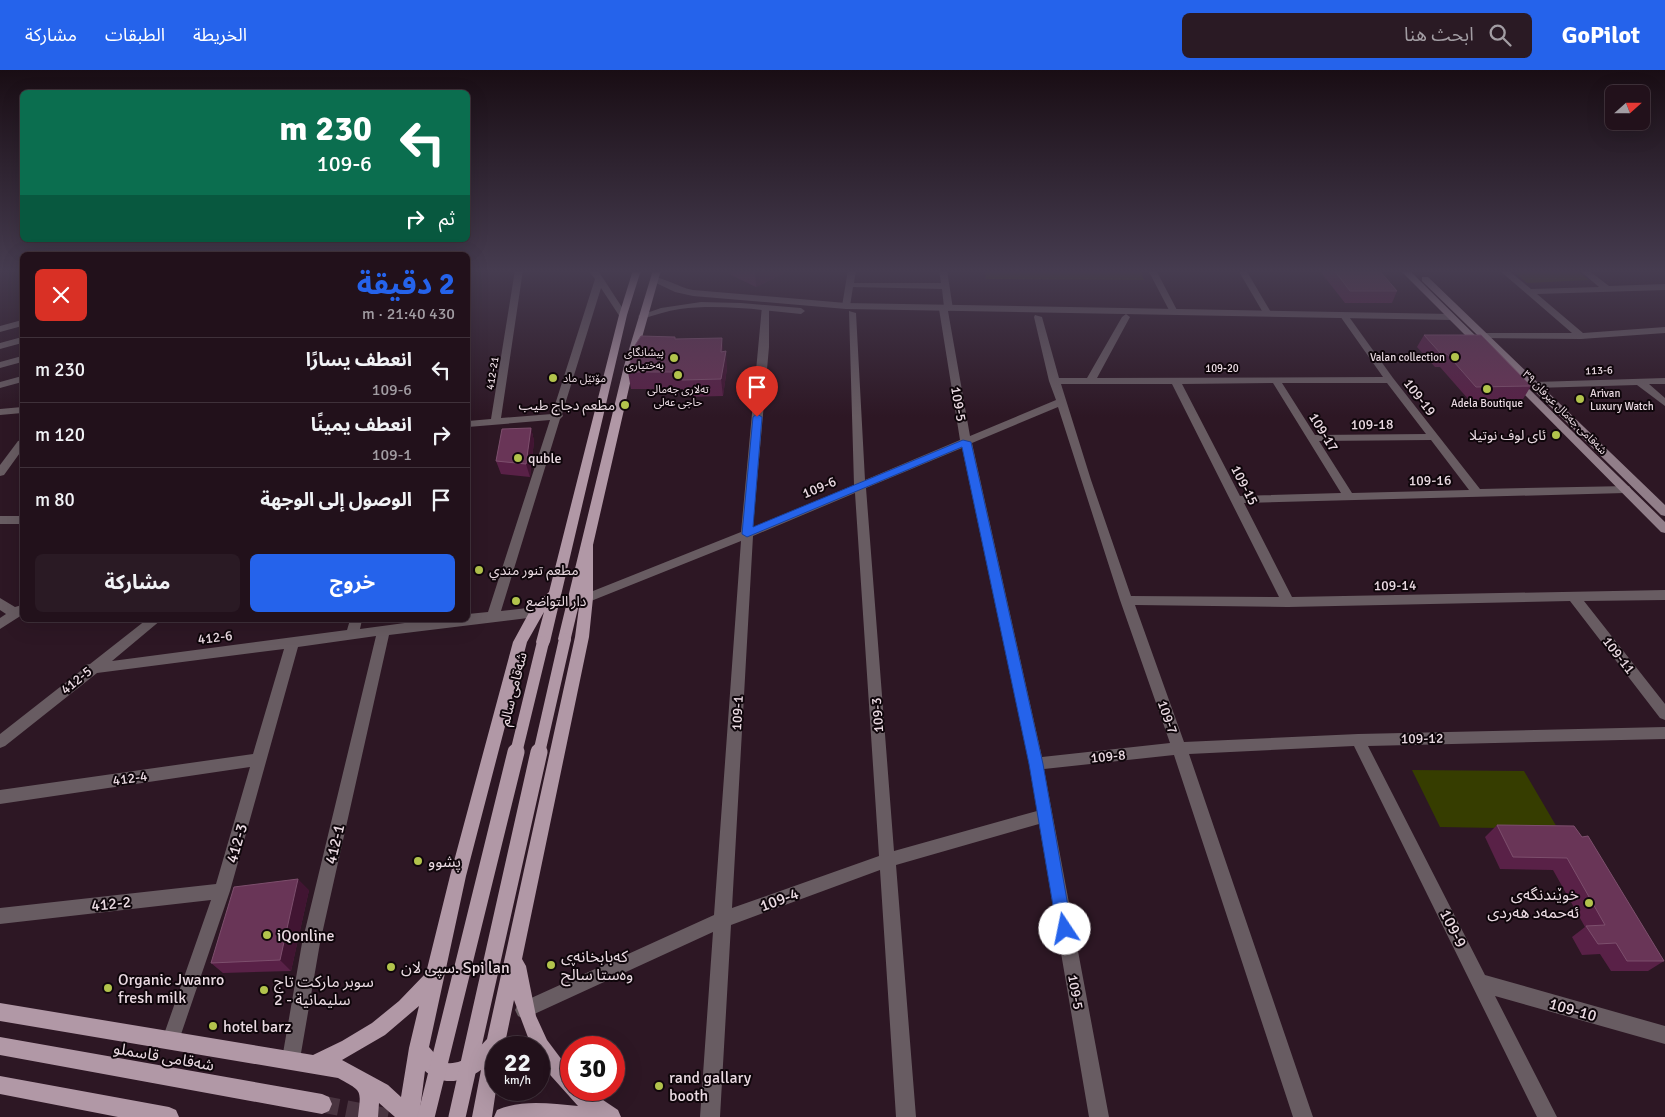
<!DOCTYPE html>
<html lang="ar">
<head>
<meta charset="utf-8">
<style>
  :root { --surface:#22111b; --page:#2a1a24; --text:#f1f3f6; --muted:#a29da3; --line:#3f313a; --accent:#2563eb }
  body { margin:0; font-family:Signika,"Noto Sans Arabic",sans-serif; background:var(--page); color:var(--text); direction:rtl; height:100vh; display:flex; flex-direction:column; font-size:19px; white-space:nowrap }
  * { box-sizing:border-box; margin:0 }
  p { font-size:16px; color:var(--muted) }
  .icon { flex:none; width:28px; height:28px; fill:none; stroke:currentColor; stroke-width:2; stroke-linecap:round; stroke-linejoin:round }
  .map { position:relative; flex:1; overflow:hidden; direction:ltr }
  .panel { position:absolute; left:20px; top:182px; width:450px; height:370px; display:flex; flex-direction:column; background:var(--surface); border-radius:8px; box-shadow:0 5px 20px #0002,0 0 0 1px var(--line); direction:rtl }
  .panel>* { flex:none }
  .guide { position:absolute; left:20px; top:20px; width:450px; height:152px; border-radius:8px; box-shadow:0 5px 20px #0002,0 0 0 1px var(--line); direction:rtl; background:#0b6e4f; color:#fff; overflow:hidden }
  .needle { width:32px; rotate:69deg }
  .fabs { position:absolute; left:1605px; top:15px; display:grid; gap:10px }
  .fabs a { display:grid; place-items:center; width:45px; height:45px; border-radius:8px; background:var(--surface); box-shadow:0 5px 20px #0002,0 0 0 1px var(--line); font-size:25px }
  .speed { position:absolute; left:485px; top:966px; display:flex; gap:10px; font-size:25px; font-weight:700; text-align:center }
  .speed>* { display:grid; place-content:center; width:65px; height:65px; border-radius:50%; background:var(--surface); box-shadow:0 5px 20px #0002,0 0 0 1px var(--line); line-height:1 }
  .speed small { font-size:12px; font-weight:400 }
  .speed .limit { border:8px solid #d22; background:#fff; color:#111 }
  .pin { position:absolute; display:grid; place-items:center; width:42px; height:42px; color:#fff; margin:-51px -21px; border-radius:50% 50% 50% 0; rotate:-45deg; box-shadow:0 0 5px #0007 }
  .pin .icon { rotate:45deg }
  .me { position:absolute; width:55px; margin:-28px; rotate:349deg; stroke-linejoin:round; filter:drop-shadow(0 0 4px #0008) }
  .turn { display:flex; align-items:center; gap:18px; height:105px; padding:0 15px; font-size:22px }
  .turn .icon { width:65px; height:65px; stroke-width:2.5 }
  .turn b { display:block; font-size:35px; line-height:42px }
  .then { display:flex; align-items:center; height:48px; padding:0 15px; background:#0003; gap:10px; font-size:19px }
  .round { display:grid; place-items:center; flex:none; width:52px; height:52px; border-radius:8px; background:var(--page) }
  .summary { display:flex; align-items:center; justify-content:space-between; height:85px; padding:0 15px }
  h1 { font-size:30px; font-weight:700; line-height:38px; color:var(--accent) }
  .button { display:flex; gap:10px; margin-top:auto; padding:10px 15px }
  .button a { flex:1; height:58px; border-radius:8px; background:var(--accent); color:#fff; font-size:20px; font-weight:700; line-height:58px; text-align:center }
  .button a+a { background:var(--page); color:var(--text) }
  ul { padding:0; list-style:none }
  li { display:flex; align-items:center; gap:15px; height:65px; padding:0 15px; border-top:1px solid var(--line) }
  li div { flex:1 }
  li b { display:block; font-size:19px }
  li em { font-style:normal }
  header { display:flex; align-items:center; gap:30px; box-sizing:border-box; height:70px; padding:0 25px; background:var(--accent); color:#fff }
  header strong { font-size:24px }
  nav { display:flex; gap:28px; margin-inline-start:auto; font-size:18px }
  .search { width:350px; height:45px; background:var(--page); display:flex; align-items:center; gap:12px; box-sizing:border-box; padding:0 18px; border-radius:8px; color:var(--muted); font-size:19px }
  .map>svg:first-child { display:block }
</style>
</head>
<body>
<header>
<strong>GoPilot</strong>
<div class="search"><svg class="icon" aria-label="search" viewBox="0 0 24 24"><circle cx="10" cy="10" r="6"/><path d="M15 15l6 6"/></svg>ابحث هنا</div>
<nav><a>الخريطة</a><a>الطبقات</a><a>مشاركة</a></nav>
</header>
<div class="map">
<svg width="1665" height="1047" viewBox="0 0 1665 1047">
  <rect width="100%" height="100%" fill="#2d1724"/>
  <path fill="#363d00" d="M 985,200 L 1140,200 L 1144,210 L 986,209 Z
    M 1512,200 L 1576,200 L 1589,210 L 1527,213 Z
    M 1412,700 L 1524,701 L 1558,759 L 1440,757 Z"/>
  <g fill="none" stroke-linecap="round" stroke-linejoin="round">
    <path stroke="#493440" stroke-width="17" stroke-dasharray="17 8" stroke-linecap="butt" d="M 322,1034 L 389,1047"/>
    <path fill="#685c62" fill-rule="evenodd" d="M 515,200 L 523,200 L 501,348 L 552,344 L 595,209 L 588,200 L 632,200 L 628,202 L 599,202 L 627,245 L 620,247 L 601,218 L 562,344 L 563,346 L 560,349 L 501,541 L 536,537 L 542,542 L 536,547 L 389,565 L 320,873 L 300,989 L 298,996 L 291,998 L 284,996 L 282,989 L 302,873 L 376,566 L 298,577 L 230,821 L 177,976 L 171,979 L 165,976 L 162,970 L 211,830 L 0,854 L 0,838 L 216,814 L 250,697 L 0,734 L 0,720 L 253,684 L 284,579 L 97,603 L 5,676 L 0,678 L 0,664 L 83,599 L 85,595 L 90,594 L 146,550 L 161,550 L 112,591 L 347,560 L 350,550 L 362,550 L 360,559 L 427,550 L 468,550 L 468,544 L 488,542 L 550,350 L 468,357 L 468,351 L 491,349 Z
      M 848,200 L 856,200 L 854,213 L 941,213 L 939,200 L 947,200 L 953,239 L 948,241 L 970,366 L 1056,330 L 1049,311 L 1034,247 L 1035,245 L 1042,247 L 1059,308 L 1087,308 L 1122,247 L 1126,244 L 1130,247 L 1097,308 L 1383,307 L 1340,246 L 1344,243 L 1347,244 L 1393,308 L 1480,419 L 1629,416 L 1631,419 L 1625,423 L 1244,433 L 1292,527 L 1665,520 L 1665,530 L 1584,531 L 1665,634 L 1665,650 L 1660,648 L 1570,531 L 1288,537 L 1135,535 L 1184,672 L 1358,664 L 1665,657 L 1665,669 L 1368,676 L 1485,905 L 1665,956 L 1665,974 L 1495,926 L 1557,1047 L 1537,1047 L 1354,676 L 1189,684 L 1313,1047 L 1293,1047 L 1174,685 L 1044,699 L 1109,1047 L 1089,1047 L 1039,754 L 896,795 L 916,1047 L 896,1047 L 880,800 L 731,855 L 720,1047 L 700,1047 L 713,862 L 530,946 L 524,949 L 518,946 L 515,940 L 518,934 L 714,845 L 741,471 L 591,531 L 587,533 L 581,528 L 583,525 L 741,462 L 762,236 L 769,238 L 769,277 L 753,457 L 854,415 L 849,241 L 856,243 L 865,410 L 960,370 L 939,239 L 944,237 L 942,219 L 853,217 L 850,236 L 846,239 L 842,236 ZM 1273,313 L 1341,423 L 1240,426 L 1182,314 ZM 1282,313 L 1387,313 L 1426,364 L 1315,365 ZM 1061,314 L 1172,314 L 1279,527 L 1131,526 L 1091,410 ZM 1058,337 L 1120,530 L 1170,673 L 1042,687 L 972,373 ZM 1431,370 L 1469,420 L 1352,423 L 1319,371 ZM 962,378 L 1029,694 L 1037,741 L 894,781 L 866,418 ZM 855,423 L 879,786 L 732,838 L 753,466 Z
      M 1148,200 L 1156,200 L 1178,242 L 1177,244 L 1170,242 Z
      M 1238,200 L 1246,200 L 1272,244 L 1271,246 L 1265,246 Z
      M 1499,200 L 1508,200 L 1531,219 L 1599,217 L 1579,200 L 1588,200 L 1609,216 L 1665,214 L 1665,220 L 1537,224 L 1583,263 L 1665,257 L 1665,263 L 1581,269 L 1482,268 L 1480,266 L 1485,263 L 1572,263 Z
      M 22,250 L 22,256 L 0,262 L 0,256 Z
      M 22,267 L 22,273 L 0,279 L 0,273 Z
      M 22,286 L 22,292 L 0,298 L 0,292 Z
      M 22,306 L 22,312 L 0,318 L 0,312 Z
      M 1665,308 L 1665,314 L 1649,314 L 1665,328 L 1665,336 L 1637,315 L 1535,318 L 1530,315 L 1535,312 Z
      M 22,337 L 22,343 L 0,345 L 0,339 Z
      M 22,370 L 22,380 L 4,405 L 0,406 L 0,395 L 18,371 Z
      M 0,446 L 22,446 L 22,454 L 0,454 Z
      M 0,528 L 15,537 L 22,535 L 22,545 L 0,559 L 0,548 L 6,544 L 0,540 Z"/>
    <path fill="#685c62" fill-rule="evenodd" d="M 652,207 C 661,206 681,218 693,220 L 846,233 L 1452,244 L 1456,247 L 1452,250 L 846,239 L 693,226 L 675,222 L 652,211 Z
      M 701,232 L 741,233 L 801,238 L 805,241 L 801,244 C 761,240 720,234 680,239 C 667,241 655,245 642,249 L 638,246 L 661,238 Z"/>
    <path fill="#917e89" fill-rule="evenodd" d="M 1400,200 L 1409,200 L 1484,274 L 1484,278 L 1478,278 Z
      M 1422,207 L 1428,207 L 1665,435 L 1665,446 L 1661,445 L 1422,211 Z
      M 1516,308 L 1519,309 L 1665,452 L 1665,463 L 1661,462 L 1513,313 L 1513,309 Z"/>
    <path fill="#b198a6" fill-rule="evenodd" d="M 633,200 L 641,200 L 627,245 L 550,572 L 548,576 L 538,576 L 536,572 L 544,542 L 527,572 L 466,806 L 429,977 L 442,992 C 461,998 476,981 487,969 L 575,567 L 580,530 L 570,572 L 560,572 L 558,569 L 624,296 L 653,200 L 661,200 L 634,296 L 593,475 L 593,528 L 589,567 L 522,889 L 526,896 L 536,946 L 547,970 L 571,1002 L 571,1020 L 588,1020 L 618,1040 L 621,1047 L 494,1047 L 497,1040 C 523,1029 551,1034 578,1036 L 543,997 L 539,990 L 539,978 L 532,978 L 514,930 L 504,978 L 496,978 L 496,1020 L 492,1047 L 472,1047 L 481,1000 C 463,1012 443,1017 425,1001 L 419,1047 L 395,1047 L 379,1033 L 378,1047 L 358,1047 C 361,1019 363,1022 338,1008 L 0,951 L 0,933 L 313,985 L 342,971 L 372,953 L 399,931 L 426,903 L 450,806 L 513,572 L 531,539 L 549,522 L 619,245 ZM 419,936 L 409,978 L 401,1027 L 388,1015 L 342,990 L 385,965 Z
      M 0,967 L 322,1024 L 329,1027 L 332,1034 L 329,1041 L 322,1044 L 0,985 Z
      M 0,1006 L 169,1037 L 176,1040 L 179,1047 L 118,1047 L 0,1024 Z"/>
    <path stroke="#b198a6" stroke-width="12" d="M 516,683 L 543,572
      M 539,683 L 565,569"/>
    <path stroke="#b198a6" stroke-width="17" d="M 426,1047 L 516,682
      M 457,1047 L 539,682"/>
  </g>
  <path fill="#592147" d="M 730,200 L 787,200 L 782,203 L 782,204 L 756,217 L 731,205 Z
    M 1319,200 L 1379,200 L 1397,221 L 1392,233 L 1345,233 Z
    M 1424,265 L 1531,316 L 1523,329 L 1469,330 L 1440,297 L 1435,297 L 1417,277 Z
    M 675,267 L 675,269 L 723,282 L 727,298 L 723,326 L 684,327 L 683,319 L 631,319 L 628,302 Z
    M 531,358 L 534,371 L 530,407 L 501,404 L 496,391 Z
    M 1497,755 L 1574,756 L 1664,891 L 1648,901 L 1611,901 L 1600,884 L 1582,885 L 1572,867 L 1585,857 L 1553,800 L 1500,799 L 1485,767 Z
    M 309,820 L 291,901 L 223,903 L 211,893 Z"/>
  <path fill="#411532" d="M 758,200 L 787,200 L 782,203 L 782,204 L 756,217 L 755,201 Z
    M 722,268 L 724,285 L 721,282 Z
    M 726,281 L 727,298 L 723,326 L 721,309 Z
    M 531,358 L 534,371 L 530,407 L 526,394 Z
    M 298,809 L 309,820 L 291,901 L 280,890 Z"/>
  <path fill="#693557" stroke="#7d4f6d" d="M 1334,200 L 1379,200 L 1397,221 L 1350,221 Z
    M 1424,265 L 1481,265 L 1531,316 L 1476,317 L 1447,284 L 1441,284 Z
    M 641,266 L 675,267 L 675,269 L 722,268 L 721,282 L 726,281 L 721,309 L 682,310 L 682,302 L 628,302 L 634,277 Z
    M 531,358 L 526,394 L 496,391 L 502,359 Z
    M 1497,755 L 1574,756 L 1582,767 L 1588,766 L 1664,891 L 1627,891 L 1616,873 L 1598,874 L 1586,856 L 1605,855 L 1567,788 L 1513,787 Z
    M 298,809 L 280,890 L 211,893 L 234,817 Z"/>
  <linearGradient id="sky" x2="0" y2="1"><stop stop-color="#190d14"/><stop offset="0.58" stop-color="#463c50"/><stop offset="1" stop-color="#463c50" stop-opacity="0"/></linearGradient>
  <rect width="1665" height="347" fill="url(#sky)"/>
  <path fill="#2563eb" stroke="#184099" d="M 757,344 L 762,347 L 753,457 L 963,370 L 971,372 L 1043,694 L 1072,859 L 1070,864 L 1065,866 L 1059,864 L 1057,859 L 1029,694 L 962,377 L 747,467 L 742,464 L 753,347 Z"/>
  <g fill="#b2c34c" stroke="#0f060b" stroke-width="2">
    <circle cx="1455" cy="287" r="5"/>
    <circle cx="674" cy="288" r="5"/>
    <circle cx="678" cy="305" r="5"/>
    <circle cx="553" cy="308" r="5"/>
    <circle cx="1487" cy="319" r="5"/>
    <circle cx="1580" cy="329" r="5"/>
    <circle cx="625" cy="335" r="5"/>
    <circle cx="1556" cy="365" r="5"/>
    <circle cx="518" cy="388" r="5"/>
    <circle cx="479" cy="500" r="5"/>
    <circle cx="516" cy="531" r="5"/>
    <circle cx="418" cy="791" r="5"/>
    <circle cx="1589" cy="833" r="5"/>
    <circle cx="267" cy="865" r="5"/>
    <circle cx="551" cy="895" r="5"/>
    <circle cx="391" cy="897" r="5"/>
    <circle cx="108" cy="918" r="5"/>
    <circle cx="264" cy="920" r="5"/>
    <circle cx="213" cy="956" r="5"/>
    <circle cx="659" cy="1016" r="5"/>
  </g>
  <g text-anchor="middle" stroke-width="4" stroke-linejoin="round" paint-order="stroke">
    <g font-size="11" fill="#eadae2" stroke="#0f060b" text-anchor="end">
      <text x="664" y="286">پیشانگای<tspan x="664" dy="13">بەختیاری</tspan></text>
      <text x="1445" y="291">Valan collection</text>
      <text x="563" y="312" text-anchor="start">مۆتێل ماد</text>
      <text x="678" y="323" text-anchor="middle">تەلاری جەمالی<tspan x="678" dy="13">حاجی عەلی</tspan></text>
      <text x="1590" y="327" text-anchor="start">Arivan<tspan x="1590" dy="13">Luxury Watch</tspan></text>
      <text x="1487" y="337" text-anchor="middle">Adela Boutique</text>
    </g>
    <g font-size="11" fill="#eadae2" stroke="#0f060b">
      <text x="1222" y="302">109-20</text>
      <text transform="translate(1599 300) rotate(-2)" y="4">113-6</text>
      <text transform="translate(492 303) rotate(-81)" y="4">412-21</text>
      <text transform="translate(1565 342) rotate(45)" y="4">شەقامی جەمال عیرفان ٣٩</text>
    </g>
    <g font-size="14" fill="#eadae2" stroke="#0f060b">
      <text transform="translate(1420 327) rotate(52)" y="5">109-19</text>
      <text transform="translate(959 334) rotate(80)" y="5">109-5</text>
      <text transform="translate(1372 354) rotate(-1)" y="5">109-18</text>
      <text transform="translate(1324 362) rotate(58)" y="5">109-17</text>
      <text transform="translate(1430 410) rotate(-1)" y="5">109-16</text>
      <text transform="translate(1245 415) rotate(63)" y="5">109-15</text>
      <text transform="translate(819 417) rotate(-23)" y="5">109-6</text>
      <text transform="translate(1395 515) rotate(-1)" y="5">109-14</text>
      <text transform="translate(215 567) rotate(-7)" y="5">412-6</text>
      <text transform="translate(1619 585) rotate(52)" y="5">109-11</text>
      <text transform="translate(76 610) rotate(-39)" y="5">412-5</text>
      <text transform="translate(513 619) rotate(-76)" y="5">شەقامی سالم</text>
      <text transform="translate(737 643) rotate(-87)" y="5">109-1</text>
      <text transform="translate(877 645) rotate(-94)" y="5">109-3</text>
      <text transform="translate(1168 647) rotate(70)" y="5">109-7</text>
      <text transform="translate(1422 668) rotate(-1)" y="5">109-12</text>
      <text transform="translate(1108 686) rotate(-6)" y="5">109-8</text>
      <text transform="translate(130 708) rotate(-8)" y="5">412-4</text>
      <text transform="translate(1076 922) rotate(80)" y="5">109-5</text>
    </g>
    <g font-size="14" fill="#eadae2" stroke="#0f060b" text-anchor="start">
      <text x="615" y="340" text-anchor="end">مطعم دجاج طيب</text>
      <text x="1546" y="370" text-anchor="end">ئای لوف نوتیلا</text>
      <text x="528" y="393">quble</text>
      <text x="489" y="505">مطعم تنور مندي</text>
      <text x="526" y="536">دار التواضع</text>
    </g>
    <g font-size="16" fill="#eadae2" stroke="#0f060b">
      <text transform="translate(236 773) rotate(-74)" y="6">412-3</text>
      <text transform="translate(334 774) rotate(-77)" y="6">412-1</text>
      <text transform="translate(779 829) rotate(-20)" y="6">109-4</text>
      <text transform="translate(111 833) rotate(-6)" y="6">412-2</text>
      <text transform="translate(1454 858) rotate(63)" y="6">109-9</text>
      <text transform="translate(1573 939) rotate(16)" y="6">109-10</text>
      <text transform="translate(164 986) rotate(10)" y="6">شەقامی قاسملو</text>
    </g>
    <g font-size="16" fill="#eadae2" stroke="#0f060b" text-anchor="start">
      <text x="428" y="797">پشوو</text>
      <text x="1579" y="830" text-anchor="end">خوێندنگەی<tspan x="1579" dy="18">ئەحمەد هەردی</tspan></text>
      <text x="277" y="871">iQonline</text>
      <text x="561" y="892">کەبابخانەی<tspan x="561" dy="18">وەستا ساڵح</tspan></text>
      <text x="401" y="903">سپی لان. Spi lan</text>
      <text x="118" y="915">Organic Jwanro<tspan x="118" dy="18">fresh milk</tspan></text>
      <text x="274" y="917">سوبر ماركت تاج<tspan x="274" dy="18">2 - سليمانية</tspan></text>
      <text x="223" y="962">hotel barz</text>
      <text x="669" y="1013">rand gallary<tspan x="669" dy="18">booth</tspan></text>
    </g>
  </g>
</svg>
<div class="fabs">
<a><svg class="needle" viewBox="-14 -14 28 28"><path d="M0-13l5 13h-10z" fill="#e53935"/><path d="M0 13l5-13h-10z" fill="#a29da3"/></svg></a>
</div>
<div class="speed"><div>22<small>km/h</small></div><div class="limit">30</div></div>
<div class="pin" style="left:757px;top:347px;background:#d93025"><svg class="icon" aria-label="arrive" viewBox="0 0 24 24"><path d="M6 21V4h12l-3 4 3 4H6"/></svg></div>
<svg class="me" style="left:1065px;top:859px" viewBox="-20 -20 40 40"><circle r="19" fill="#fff"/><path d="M0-13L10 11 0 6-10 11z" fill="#2563eb"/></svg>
<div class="guide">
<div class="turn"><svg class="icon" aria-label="left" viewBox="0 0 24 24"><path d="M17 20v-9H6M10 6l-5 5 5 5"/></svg><div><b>230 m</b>109-6</div></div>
<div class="then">ثم<svg class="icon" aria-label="right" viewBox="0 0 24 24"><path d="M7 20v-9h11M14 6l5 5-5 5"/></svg></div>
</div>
<section class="panel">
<div class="summary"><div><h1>2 دقيقة</h1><p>430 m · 21:40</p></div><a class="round" style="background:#d93025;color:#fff"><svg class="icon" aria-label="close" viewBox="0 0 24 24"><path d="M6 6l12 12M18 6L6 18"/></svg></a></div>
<ul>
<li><svg class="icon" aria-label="left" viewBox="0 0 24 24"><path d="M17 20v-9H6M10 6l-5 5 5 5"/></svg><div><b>انعطف يسارًا</b><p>109-6</p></div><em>230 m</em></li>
<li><svg class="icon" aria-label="right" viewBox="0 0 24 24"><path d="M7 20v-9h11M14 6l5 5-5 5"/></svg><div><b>انعطف يمينًا</b><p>109-1</p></div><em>120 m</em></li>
<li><svg class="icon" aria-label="arrive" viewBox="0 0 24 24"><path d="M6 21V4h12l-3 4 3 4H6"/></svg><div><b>الوصول إلى الوجهة</b></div><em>80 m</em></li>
</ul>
<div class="button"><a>خروج</a><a>مشاركة</a></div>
</section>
</div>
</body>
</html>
